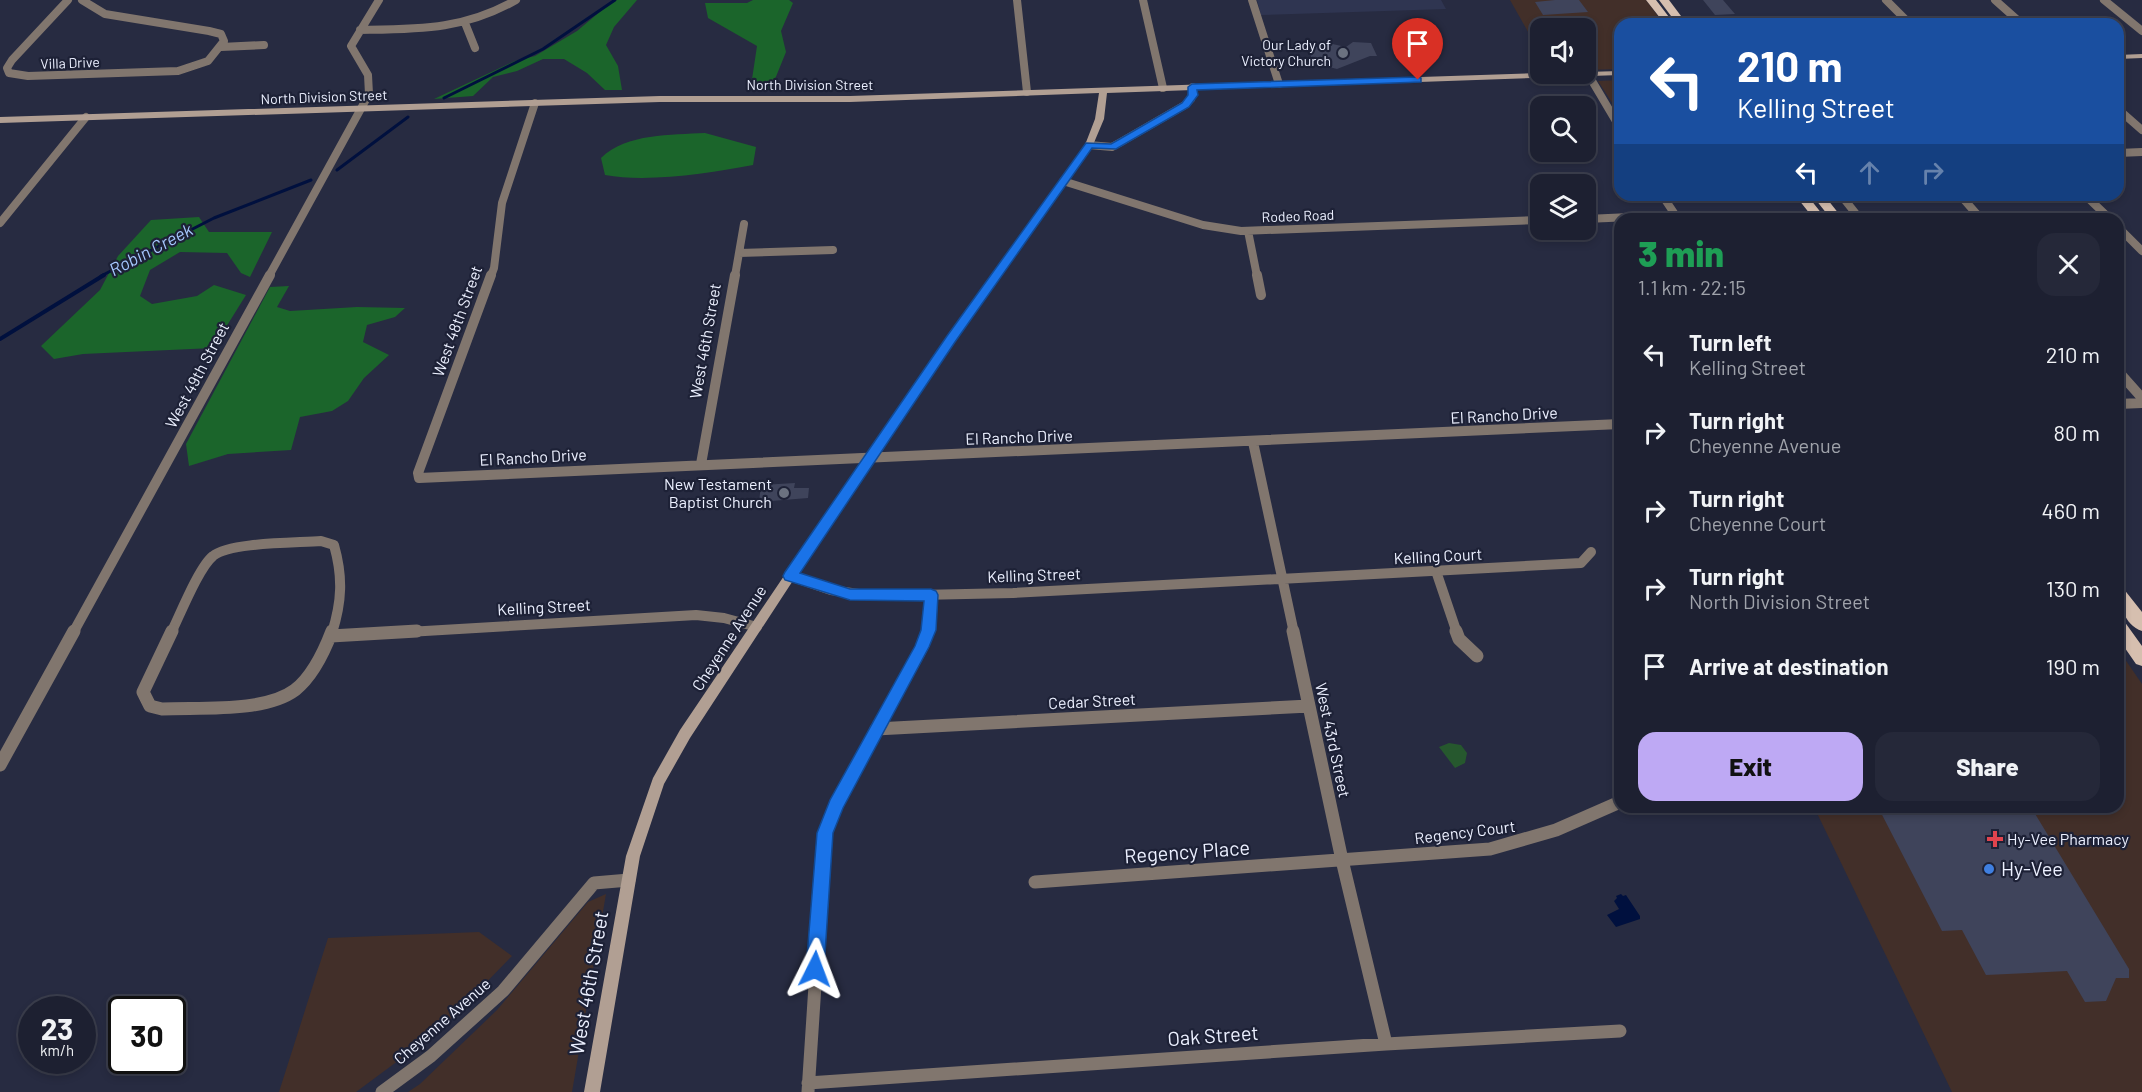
<!DOCTYPE html>
<html lang="en">
<head>
<meta charset="utf-8">
<style>
  :root { --surface:#1d2031; --page:#252839; --text:#f1f3f6; --muted:#a0a3ab; --line:#3b3e4d; --accent:#bea9f4 }
  body { margin:0; font-family:Barlow,sans-serif; background:var(--page); color:var(--text); height:100vh; display:flex; flex-direction:column; font-size:22px; white-space:nowrap }
  * { box-sizing:border-box; margin:0 }
  p { font-size:20px; color:var(--muted) }
  .icon { flex:none; width:33px; height:33px; fill:none; stroke:currentColor; stroke-width:2; stroke-linecap:round; stroke-linejoin:round }
  .map { position:relative; flex:1; overflow:hidden }
  .sheet { position:absolute; left:1614px; top:213px; width:510px; height:600px; display:flex; flex-direction:column; background:var(--surface); border-radius:18px; box-shadow:0 3px 9px #0003,0 0 0 2px var(--line) }
  .sheet>* { flex:none }
  .guide { position:absolute; left:1614px; top:18px; width:510px; height:183px; border-radius:18px; box-shadow:0 3px 9px #0003,0 0 0 2px var(--line); background:#1a4fa0; color:#fff; overflow:hidden }
  .controls { position:absolute; left:1530px; top:18px; display:grid; gap:12px }
  .controls a { display:grid; place-items:center; width:66px; height:66px; border-radius:12px; background:var(--surface); box-shadow:0 3px 9px #0003,0 0 0 2px var(--line); font-size:30px }
  .speed { position:absolute; left:18px; top:996px; display:flex; gap:12px; font-size:30px; font-weight:700; text-align:center }
  .speed>* { display:grid; place-content:center; width:78px; height:78px; border-radius:50%; background:var(--surface); box-shadow:0 3px 9px #0003,0 0 0 2px var(--line); line-height:1 }
  .speed small { font-size:15px; font-weight:400 }
  .speed .limit { border:3px solid #111; border-radius:9px; background:#fff; color:#111 }
  .pin { position:absolute; display:grid; place-items:center; width:51px; height:51px; color:#fff; margin:-62px -26px; border-radius:50% 50% 50% 0; rotate:-45deg; box-shadow:0 0 6px #0007 }
  .pin .icon { rotate:45deg }
  .me { position:absolute; width:66px; margin:-33px; rotate:3deg; stroke-linejoin:round; filter:drop-shadow(0 0 4px #0008) }
  .turn { display:flex; align-items:center; gap:21px; height:126px; padding:0 24px; font-size:27px }
  .turn .icon { width:78px; height:78px; stroke-width:2.5 }
  .turn b { display:block; font-size:42px; line-height:51px }
  .lanes { display:flex; align-items:center; height:57px; padding:0 24px; background:#0003; justify-content:center; gap:30px; direction:ltr }
  .lanes .off { opacity:.35 }
  .round { display:grid; place-items:center; flex:none; width:63px; height:63px; border-radius:18px; background:var(--page) }
  .summary { display:flex; align-items:center; justify-content:space-between; height:102px; padding:0 24px }
  h1 { font-size:36px; font-weight:800; line-height:45px; color:#1e9e55 }
  .button { display:flex; gap:12px; margin-top:auto; padding:12px 24px }
  .button a { flex:1; height:69px; border-radius:18px; background:var(--accent); color:#111; font-size:24px; font-weight:800; line-height:69px; text-align:center }
  .button a+a { background:var(--page); color:var(--text) }
  ul { padding:0; list-style:none }
  li { display:flex; align-items:center; gap:18px; height:78px; padding:0 24px }
  li div { flex:1 }
  li b { display:block; font-size:22px }
  li em { font-style:normal }
  .map>svg:first-child { display:block }
</style>
</head>
<body>
<div class="map">
<svg width="2142" height="1092" viewBox="0 0 2142 1092">
  <rect width="100%" height="100%" fill="#272b41"/>
  <path fill="#422f29" d="M 1510,0 L 1646,0 L 1664,24 L 1620,24 L 1620,69 L 1586,70 L 1586,28 L 1540,28 L 1540,53 Z
    M 1620,80 L 1620,115 L 1598,81 Z
    M 2118,649 L 2142,684 L 2142,1092 L 1952,1092 L 1814,807 L 2118,807 Z
    M 606,894 L 572,1092 L 408,1092 L 420,1084 L 497,1010 L 588,902 Z
    M 479,932 L 512,956 L 441,1029 L 356,1092 L 279,1092 L 328,938 Z"/>
  <path fill="#2f3551" d="M 1257,0 L 1441,0 L 1446,9 L 1261,15 Z"/>
  <path fill="#26582e" d="M 1449,743 L 1461,745 L 1467,753 L 1465,763 L 1455,768 L 1439,747 Z"/>
  <path fill="#1b652b" d="M 614,0 L 637,0 L 614,27 L 606,45 L 618,66 L 622,90 L 605,90 L 587,73 L 564,59 L 543,59 L 517,71 L 493,77 L 473,96 L 434,99 L 515,61 L 535,56 L 577,31 Z
    M 753,0 L 789,0 L 793,3 L 781,31 L 786,52 L 771,89 L 751,86 L 757,46 L 708,18 L 705,3 L 747,3 Z
    M 705,133 L 756,147 L 753,165 C 710,173 648,183 605,175 L 601,158 C 627,133 671,135 705,133 Z
    M 199,217 L 209,232 L 272,232 L 250,277 L 241,273 L 227,253 L 180,252 L 150,270 L 140,296 L 152,304 L 197,296 L 214,285 L 246,295 L 213,348 L 83,354 L 54,359 L 41,346 L 100,290 L 118,256 L 151,220 Z
    M 289,286 L 277,307 L 290,311 L 357,307 L 405,308 L 395,317 L 367,325 L 363,342 L 389,355 L 364,378 L 348,401 L 332,411 L 300,417 L 291,450 L 228,454 L 189,466 L 186,444 L 270,287 Z"/>
  <path fill="#00103e" d="M 1621,894 L 1623,896 L 1626,895 L 1640,916 L 1640,919 L 1616,927 L 1607,915 L 1619,909 L 1614,901 L 1617,898 L 1616,896 Z"/>
  <g fill="none" stroke-linecap="round" stroke-linejoin="round">
    <path stroke="#00103e" stroke-width="3" d="M 444,98 L 543,49 L 615,0
      M 337,170 L 408,117
      M 101,276 L 214,218 L 311,180"/>
    <path stroke="#00103e" stroke-width="4" d="M 0,339 L 104,275"/>
  </g>
  <path fill="#3f445b" d="M 1555,0 L 1579,0 L 1588,12 L 1543,15 L 1535,2 Z
    M 1703,0 L 1723,0 L 1735,14 L 1715,15 Z
    M 1353,42 L 1371,43 L 1377,56 L 1370,56 L 1337,69 L 1314,63 L 1308,50 L 1328,43 L 1346,47 Z
    M 795,483 L 794,488 L 809,488 L 808,498 L 759,502 L 761,485 Z
    M 1878,807 L 2031,807 L 2129,969 L 2129,978 L 2116,978 L 2106,1001 L 2085,1002 L 2067,971 L 1986,975 L 1962,930 L 1942,931 Z"/>
  <g fill="none" stroke-linecap="round" stroke-linejoin="round">
    <path stroke="#81766e" stroke-width="8" d="M 68,0 L 12,60 L 7,68 L 9,73 L 28,76 L 178,71 L 208,61 L 224,41 L 221,34 L 209,31 L 105,14 L 82,0
      M 1017,0 L 1027,92
      M 1143,0 L 1163,88
      M 1252,0 L 1279,84
      M 1886,0 L 1910,24
      M 1995,0 L 2022,24
      M 2104,0 L 2142,31
      M 465,23 L 475,48
      M 360,30 C 418,29 464,30 516,0
      M 221,47 L 264,45
      M 1588,74 L 1620,128
      M 2118,109 L 2142,130
      M 1089,145 L 1112,147 L 1121,142 L 1185,105 L 1191,99 L 1193,87
      M 2118,153 L 2142,152
      M 1063,181 L 1203,225 L 1241,231 L 1540,220
      M 1662,195 L 1678,219
      M 1841,195 L 1860,219
      M 1960,195 L 1981,219
      M 2085,195 L 2110,219
      M 1586,219 L 1675,215
      M 0,223 L 86,117
      M 2118,227 L 2142,251
      M 1248,231 L 1257,276
      M 739,253 L 833,250
      M 269,276 L 369,94 L 368,75 L 351,46 L 379,0
      M 491,276 L 494,268 L 502,203 L 535,103
      M 735,276 L 744,224"/>
    <path stroke="#81766e" stroke-width="10" d="M 491,275 L 418,473 L 419,478 L 1620,424
      M 1257,275 L 1261,295
      M 2118,371 L 2142,398
      M 2118,404 L 2142,403
      M 1253,442 L 1294,633
      M 701,464 L 735,275
      M 1436,571 L 1457,633
      M 790,576 L 831,590 L 872,596 L 1013,593 L 1581,563 L 1591,552
      M 73,633 L 270,275
      M 171,633 C 180,615 199,567 213,556 C 230,542 297,543 321,541 L 334,545 C 343,577 342,601 332,633
      M 391,633 L 696,615 L 724,618 L 757,627
      M 927,633 L 931,595"/>
    <path stroke="#81766e" stroke-width="13" d="M 172,631 L 143,692 L 150,706 L 162,709 C 199,707 264,713 295,690 C 313,676 324,652 332,631
      M 1293,631 L 1342,860 L 1386,1044
      M 1456,631 L 1459,639 L 1477,656
      M 331,636 L 417,631
      M 876,729 L 1309,706
      M 0,765 L 74,631
      M 1035,882 L 1490,849 L 1556,830 L 1620,802
      M 808,1083 L 1386,1044 L 1620,1031
      M 382,1092 L 431,1056 L 503,991 L 594,883 L 629,880
      M 808,1092 L 825,833 L 836,805 L 922,647 L 928,631"/>
    <path fill="#b19f93" fill-rule="evenodd" d="M 2142,54 L 2142,58 L 2118,59 L 2118,55 Z
      M 1620,71 L 1620,75 L 1107,93 L 1104,119 L 1093,145 L 955,341 L 794,579 L 690,738 L 664,784 L 640,856 L 600,1092 L 584,1092 L 626,856 L 653,778 L 680,730 L 786,573 L 947,337 L 1085,145 L 1095,119 L 1099,93 L 850,102 L 660,102 L 0,123 L 0,117 L 660,96 L 850,96 L 1540,73 L 1586,74 L 1586,72 Z"/>
    <path fill="#d6bfaf" fill-rule="evenodd" d="M 1646,0 L 1656,0 L 1672,21 L 1670,23 L 1664,23 Z
      M 1659,0 L 1669,0 L 1687,24 L 1677,24 Z
      M 1795,195 L 1807,195 L 1826,219 L 1814,219 Z
      M 1812,195 L 1824,195 L 1843,219 L 1831,219 Z
      M 2118,586 L 2123,588 L 2142,612 L 2142,631 C 2124,625 2118,602 2118,586 Z
      M 2118,619 L 2124,621 L 2142,646 L 2142,666 L 2136,664 L 2118,638 Z"/>
  </g>
  <path fill="#1a73e8" stroke="#114b97" stroke-width="1.5" d="M 1418,77 L 1421,78 L 1421,82 L 1197,90 L 1198,95 L 1189,107 L 1116,149 L 1092,148 L 955,342 L 800,573 L 850,589 L 931,589 L 936,591 L 938,595 L 936,630 L 929,647 L 843,808 L 833,833 L 824,969 L 821,975 L 815,978 L 809,975 L 806,969 L 817,833 L 830,800 L 915,646 L 921,630 L 924,601 L 850,600 L 785,580 L 783,576 L 785,572 L 947,336 L 1086,143 L 1111,144 L 1118,140 L 1182,103 L 1188,95 L 1188,87 L 1192,84 Z"/>
  <g fill="#6b7280" stroke="#1d2136" stroke-width="2">
    <circle cx="1343" cy="53" r="6"/>
    <circle cx="784" cy="493" r="6"/>
  </g>
  <path fill="#e0444e" stroke="#1d2136" stroke-width="2" d="M1992 830h6v6h6v6h-6v6h-6v-6h-6v-6h6z"/>
  <circle fill="#3f7fe0" stroke="#1d2136" stroke-width="2" cx="1989" cy="869" r="6"/>
  <g text-anchor="middle" stroke-width="4.5" stroke-linejoin="round" paint-order="stroke">
    <g font-size="14" fill="#ecf0ff" stroke="#1d2136" text-anchor="end">
      <text x="1331" y="50">Our Lady of<tspan x="1331" dy="16">Victory Church</tspan></text>
    </g>
    <g font-size="14" fill="#ecf0ff" stroke="#1d2136">
      <text transform="translate(70 63) rotate(-2)" y="5">Villa Drive</text>
      <text x="810" y="90">North Division Street</text>
      <text transform="translate(324 97) rotate(-2)" y="5">North Division Street</text>
      <text transform="translate(1298 216) rotate(-2)" y="5">Rodeo Road</text>
    </g>
    <g font-size="16" fill="#ecf0ff" stroke="#1d2136">
      <text transform="translate(457 321) rotate(-70)" y="6">West 48th Street</text>
      <text transform="translate(705 341) rotate(-80)" y="6">West 46th Street</text>
      <text transform="translate(197 375) rotate(-62)" y="6">West 49th Street</text>
      <text transform="translate(1504 415) rotate(-3)" y="6">El Rancho Drive</text>
      <text transform="translate(1019 437) rotate(-2)" y="6">El Rancho Drive</text>
      <text transform="translate(533 457) rotate(-3)" y="6">El Rancho Drive</text>
      <text transform="translate(1438 556) rotate(-3)" y="6">Kelling Court</text>
      <text transform="translate(1034 575) rotate(-2)" y="6">Kelling Street</text>
      <text transform="translate(544 607) rotate(-3)" y="6">Kelling Street</text>
      <text transform="translate(729 638) rotate(-57)" y="6">Cheyenne Avenue</text>
      <text transform="translate(1092 701) rotate(-3)" y="6">Cedar Street</text>
      <text transform="translate(1333 740) rotate(78)" y="6">West 43rd Street</text>
      <text transform="translate(1465 832) rotate(-7)" y="6">Regency Court</text>
      <text transform="translate(442 1021) rotate(-41)" y="6">Cheyenne Avenue</text>
    </g>
    <g font-size="16" fill="#ecf0ff" stroke="#1d2136" text-anchor="end">
      <text x="772" y="490">New Testament<tspan x="772" dy="18">Baptist Church</tspan></text>
      <text x="2007" y="845" text-anchor="start">Hy-Vee Pharmacy</text>
    </g>
    <g font-size="18" font-style="italic" fill="#a5c7fe" stroke="#1d2136">
      <text transform="translate(151 250) rotate(-28)" y="6">Robin Creek</text>
    </g>
    <g font-size="20" fill="#ecf0ff" stroke="#1d2136">
      <text transform="translate(1187 852) rotate(-4)" y="7">Regency Place</text>
      <text transform="translate(589 983) rotate(-80)" y="7">West 46th Street</text>
      <text transform="translate(1213 1036) rotate(-4)" y="7">Oak Street</text>
    </g>
    <g font-size="20" fill="#ecf0ff" stroke="#1d2136" text-anchor="start">
      <text x="2001" y="876">Hy-Vee</text>
    </g>
  </g>
</svg>
<div class="controls">
<a><svg class="icon" aria-label="sound" viewBox="0 0 24 24"><path d="M4 9h4l5-4v14l-5-4H4zM17 9q2 3 0 6"/></svg></a>
<a><svg class="icon" aria-label="search" viewBox="0 0 24 24"><circle cx="10" cy="10" r="6"/><path d="M15 15l6 6"/></svg></a>
<a><svg class="icon" aria-label="layers" viewBox="0 0 24 24"><path d="M12 4l9 5-9 5-9-5zM3 14l9 5 9-5"/></svg></a>
</div>
<div class="speed"><div>23<small>km/h</small></div><div class="limit">30</div></div>
<div class="pin" style="left:1418px;top:80px;background:#d93025"><svg class="icon" aria-label="arrive" viewBox="0 0 24 24"><path d="M6 21V4h12l-3 4 3 4H6"/></svg></div>
<svg class="me" style="left:815px;top:969px" viewBox="-20 -20 40 40"><path d="M0-17L14 15 0 8-14 15z" fill="#1a73e8" stroke="#fff" stroke-width="4"/></svg>
<div class="guide">
<div class="turn"><svg class="icon" aria-label="left" viewBox="0 0 24 24"><path d="M17 20v-9H6M10 6l-5 5 5 5"/></svg><div><b>210 m</b>Kelling Street</div></div>
<div class="lanes"><svg class="icon" aria-label="left" viewBox="0 0 24 24"><path d="M17 20v-9H6M10 6l-5 5 5 5"/></svg><svg class="icon off" aria-label="ahead" viewBox="0 0 24 24"><path d="M12 20V5M6 11l6-6 6 6"/></svg><svg class="icon off" aria-label="right" viewBox="0 0 24 24"><path d="M7 20v-9h11M14 6l5 5-5 5"/></svg></div>
</div>
<section class="sheet">
<div class="summary"><div><h1>3 min</h1><p>1.1 km · 22:15</p></div><a class="round"><svg class="icon" aria-label="close" viewBox="0 0 24 24"><path d="M6 6l12 12M18 6L6 18"/></svg></a></div>
<ul>
<li><svg class="icon" aria-label="left" viewBox="0 0 24 24"><path d="M17 20v-9H6M10 6l-5 5 5 5"/></svg><div><b>Turn left</b><p>Kelling Street</p></div><em>210 m</em></li>
<li><svg class="icon" aria-label="right" viewBox="0 0 24 24"><path d="M7 20v-9h11M14 6l5 5-5 5"/></svg><div><b>Turn right</b><p>Cheyenne Avenue</p></div><em>80 m</em></li>
<li><svg class="icon" aria-label="right" viewBox="0 0 24 24"><path d="M7 20v-9h11M14 6l5 5-5 5"/></svg><div><b>Turn right</b><p>Cheyenne Court</p></div><em>460 m</em></li>
<li><svg class="icon" aria-label="right" viewBox="0 0 24 24"><path d="M7 20v-9h11M14 6l5 5-5 5"/></svg><div><b>Turn right</b><p>North Division Street</p></div><em>130 m</em></li>
<li><svg class="icon" aria-label="arrive" viewBox="0 0 24 24"><path d="M6 21V4h12l-3 4 3 4H6"/></svg><div><b>Arrive at destination</b></div><em>190 m</em></li>
</ul>
<div class="button"><a>Exit</a><a>Share</a></div>
</section>
</div>
</body>
</html>
